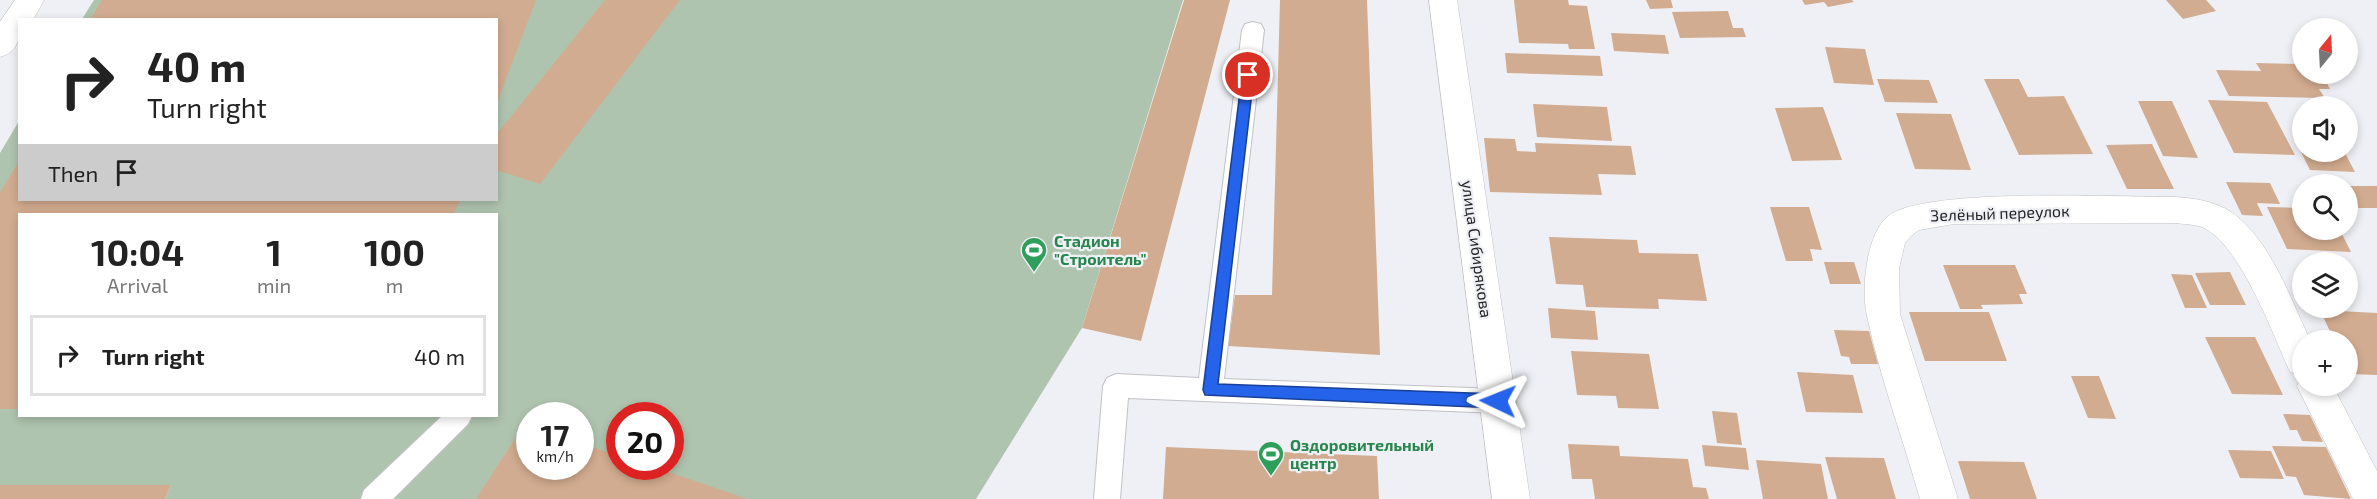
<!DOCTYPE html>
<html lang="en">
<head>
<meta charset="utf-8">
<style>
  :root { --surface:#fff; --page:#f2f2f2; --text:#222; --muted:#767676; --line:#e0e0e0 }
  body { margin:0; font-family:"Exo 2",sans-serif; background:var(--page); color:var(--text); height:100vh; display:flex; flex-direction:column; font-size:22px; white-space:nowrap }
  * { box-sizing:border-box; margin:0 }
  p { font-size:20px; color:var(--muted) }
  .icon { flex:none; width:33px; height:33px; fill:none; stroke:currentColor; stroke-width:2; stroke-linecap:round; stroke-linejoin:round }
  .map { position:relative; flex:1; overflow:hidden }
  .drawer { position:absolute; left:18px; top:213px; width:480px; height:204px; display:flex; flex-direction:column; background:var(--surface); border-radius:0px; box-shadow:0 3px 9px #0003 }
  .drawer>* { flex:none }
  .guide { position:absolute; left:18px; top:18px; width:480px; height:183px; border-radius:0px; box-shadow:0 3px 9px #0003; background:#fff; color:var(--text); overflow:hidden }
  .needle { width:39px; rotate:18deg }
  .buttons { position:absolute; left:2292px; top:18px; display:grid; gap:12px }
  .buttons a { display:grid; place-items:center; width:66px; height:66px; border-radius:50%; background:var(--surface); box-shadow:0 3px 9px #0003; font-size:30px }
  .speed { position:absolute; left:516px; top:402px; display:flex; gap:12px; font-size:30px; font-weight:700; text-align:center }
  .speed>* { display:grid; place-content:center; width:78px; height:78px; border-radius:50%; background:var(--surface); box-shadow:0 3px 9px #0003; line-height:1 }
  .speed small { font-size:15px; font-weight:400 }
  .speed .limit { border:9px solid #d22; background:#fff; color:#111 }
  .pin { position:absolute; display:grid; place-items:center; width:51px; height:51px; color:#fff; margin:-26px; border:3px solid #fff; border-radius:50%; box-shadow:0 2px 6px #0007 }
  .me { position:absolute; width:66px; margin:-33px; rotate:272deg; stroke-linejoin:round; filter:drop-shadow(0 0 4px #0008) }
  .turn { display:flex; align-items:center; gap:21px; height:126px; padding:0 30px; font-size:27px }
  .turn .icon { width:78px; height:78px; stroke-width:2.5 }
  .turn b { display:block; font-size:42px; line-height:51px }
  .then { display:flex; align-items:center; height:57px; padding:0 30px; background:#0003; gap:12px; font-size:22px }
  .eta { display:flex; justify-content:space-evenly; align-items:center; height:102px; text-align:center }
  .eta b { font-size:36px; font-weight:700; line-height:42px }
  ul { padding:0; list-style:none }
  li { display:flex; align-items:center; gap:18px; height:81px; margin:0 12px 9px; padding:0 18px; border:3px solid var(--line); border-radius:0px }
  li div { flex:1 }
  li b { display:block; font-size:22px }
  li em { font-style:normal }
  .map>svg:first-child { display:block }
</style>
</head>
<body>
<div class="map">
<svg width="2377" height="499" viewBox="0 0 2377 499">
  <rect width="100%" height="100%" fill="#eff0f5"/>
  <path fill="#afc4af" fill-rule="evenodd" d="M 94,0 L 1183,0 L 1082,328 L 976,499 L 165,499 L 171,485 L 0,485 L 0,153 L 19,121 L 20,200 L 496,200 L 496,20 L 82,19 ZM 20,214 L 496,214 L 496,416 L 20,416 ZM 530,416 L 580,416 L 580,466 L 530,466 ZM 620,416 L 670,416 L 670,466 L 620,466 Z"/>
  <path fill="#d2ac90" d="M 102,0 L 536,0 L 497,103 L 496,20 L 90,20 Z
    M 605,0 L 680,0 L 540,184 L 496,170 L 496,135 Z
    M 1184,0 L 1230,0 L 1141,341 L 1082,328 Z
    M 1280,0 L 1367,0 L 1380,355 L 1228,346 L 1235,295 L 1272,295 Z
    M 1514,0 L 1568,0 L 1569,5 L 1587,6 L 1595,49 L 1569,49 L 1568,44 L 1519,43 Z
    M 1646,0 L 1671,0 L 1673,8 L 1650,9 Z
    M 1802,0 L 1852,0 L 1854,2 L 1828,7 L 1824,2 L 1805,5 Z
    M 2166,0 L 2206,0 L 2216,11 L 2183,19 Z
    M 1728,11 L 1733,28 L 1743,28 L 1746,37 L 1680,38 L 1672,12 Z
    M 1611,33 L 1665,35 L 1669,54 L 1614,51 Z
    M 1825,47 L 1865,49 L 1874,85 L 1834,83 Z
    M 1505,53 L 1600,56 L 1603,76 L 1507,73 Z
    M 2256,63 L 2302,64 L 2302,74 L 2322,74 L 2330,89 L 2319,89 L 2325,98 L 2229,96 L 2216,70 L 2261,71 Z
    M 1877,79 L 1929,80 L 1938,103 L 1885,102 Z
    M 1984,79 L 2019,79 L 2028,97 L 2064,96 L 2093,154 L 2019,155 Z
    M 2208,100 L 2267,102 L 2295,155 L 2234,153 Z
    M 2138,101 L 2172,101 L 2198,158 L 2163,156 Z
    M 1533,104 L 1607,107 L 1612,141 L 1537,137 Z
    M 1823,107 L 1842,160 L 1792,161 L 1775,108 Z
    M 1896,113 L 1951,114 L 1971,170 L 1915,169 Z
    M 1484,138 L 1515,139 L 1517,151 L 1536,152 L 1535,143 L 1631,146 L 1636,175 L 1598,174 L 1602,195 L 1490,192 Z
    M 2152,144 L 2174,189 L 2127,189 L 2106,145 Z
    M 2301,152 L 2345,153 L 2355,172 L 2310,170 Z
    M 20,160 L 20,200 L 460,200 L 454,214 L 20,214 L 20,409 L 0,409 L 0,192 Z
    M 2226,182 L 2270,183 L 2280,204 L 2257,203 L 2263,216 L 2242,215 Z
    M 2348,186 L 2377,186 L 2377,208 L 2348,208 Z
    M 1770,207 L 1809,207 L 1822,250 L 1810,249 L 1813,261 L 1786,261 Z
    M 2267,207 L 2302,208 L 2302,230 L 2340,230 L 2351,252 L 2287,249 Z
    M 1549,237 L 1637,240 L 1639,253 L 1698,254 L 1707,301 L 1658,299 L 1659,309 L 1586,307 L 1583,285 L 1556,284 Z
    M 1824,262 L 1854,262 L 1861,284 L 1830,284 Z
    M 1943,265 L 2015,265 L 2027,294 L 2019,294 L 2023,304 L 1981,305 L 1983,309 L 1960,309 Z
    M 2230,272 L 2246,305 L 2210,305 L 2195,273 Z
    M 2171,274 L 2192,275 L 2207,308 L 2185,308 Z
    M 1548,308 L 1595,311 L 1598,340 L 1551,338 Z
    M 2320,310 L 2377,313 L 2377,375 L 2350,374 L 2348,368 L 2348,340 L 2334,340 Z
    M 1909,312 L 1989,312 L 2007,361 L 1925,361 Z
    M 1834,330 L 1869,331 L 1878,364 L 1851,364 L 1849,357 L 1841,356 Z
    M 2205,337 L 2255,337 L 2283,395 L 2232,394 Z
    M 1571,351 L 1649,354 L 1659,409 L 1618,408 L 1616,396 L 1577,395 Z
    M 1797,372 L 1853,375 L 1863,413 L 1806,412 Z
    M 2071,376 L 2099,376 L 2116,419 L 2088,418 Z
    M 1712,411 L 1737,413 L 1742,445 L 1717,443 Z
    M 2283,414 L 2310,415 L 2323,442 L 2302,441 L 2297,430 L 2290,430 Z
    M 524,425 L 530,427 L 530,466 L 580,466 L 580,443 L 620,456 L 620,466 L 651,466 L 748,499 L 476,499 Z
    M 1568,444 L 1619,446 L 1620,456 L 1688,459 L 1693,487 L 1706,488 L 1709,499 L 1595,499 L 1592,479 L 1572,479 Z
    M 1702,445 L 1746,448 L 1749,470 L 1705,466 Z
    M 2272,446 L 2326,447 L 2351,499 L 2304,495 L 2296,477 L 2286,476 Z
    M 1166,447 L 1377,456 L 1379,499 L 1163,499 Z
    M 2228,450 L 2271,451 L 2284,479 L 2240,478 Z
    M 1825,457 L 1884,458 L 1896,499 L 1837,499 Z
    M 1756,460 L 1821,464 L 1828,499 L 1763,499 Z
    M 1958,461 L 2024,462 L 2037,499 L 1970,499 Z
    M 0,485 L 171,485 L 165,499 L 0,499 Z"/>
  <g fill="none" stroke-linecap="round" stroke-linejoin="round">
    <g stroke="#c1c1c7" stroke-width="2">
      <path id="service" d="M 1253,22 L 1261,24 L 1264,30 L 1224,379 L 1498,389 L 1507,393 L 1511,401 L 1507,409 L 1498,413 L 1128,398 L 1120,499 L 1094,499 L 1103,386 L 1107,378 L 1116,374 L 1199,378 L 1242,30 L 1245,24 Z
        M 442,416 L 472,416 L 468,424 L 393,499 L 361,499 L 364,490 Z"/>
    </g>
    <g stroke="#c1c1c7" stroke-width="1">
      <path id="minor" d="M 1429,0 L 1457,0 L 1530,499 L 1492,499 Z
        M 2174,197 C 2193,198 2215,201 2231,212 C 2271,240 2290,298 2310,340 L 2302,340 L 2302,386 L 2333,386 L 2377,471 L 2377,499 L 2353,499 L 2297,386 L 2302,376 L 2290,372 C 2273,335 2240,243 2202,227 C 2193,224 2183,224 2174,223 L 1954,224 L 1919,230 L 1911,236 L 1905,243 L 1899,268 L 1900,314 L 1958,499 L 1920,499 C 1903,439 1880,378 1867,316 C 1861,289 1866,236 1887,217 C 1920,187 2121,197 2174,197 Z"/>
    </g>
    <g stroke="#c1c1c7" stroke-width="1">
      <path id="tertiary" d="M 15,0 L 44,0 L 33,20 L 20,20 C 20,38 19,51 0,57 L 0,22 Z"/>
    </g>
    <use href="#service" fill="#fff" fill-rule="evenodd"/>
    <use href="#minor" fill="#fff" fill-rule="evenodd"/>
    <use href="#tertiary" fill="#fff" fill-rule="evenodd"/>
  </g>
  <path fill="#2563eb" stroke="#184099" stroke-width="1.5" d="M 1248,70 L 1254,75 L 1218,384 L 1498,394 L 1505,401 L 1503,406 L 1498,408 L 1205,395 L 1203,390 L 1242,75 Z"/>
  <defs>
    <g id="stadium-pin" transform="scale(1.35)"><path d="M0 17L-7.5 6A9.5 9.5 0 1 1 7.5 6Z" fill="#2e9e5b" stroke="#eff0f5"/><path d="M0-5a6.5 5 0 1 0 0 10a6.5 5 0 1 0 0-10ZM-3.5-1.8h7v3.6h-7Z" fill="#fff"/></g>
  </defs>
  <g fill-rule="evenodd">
    <use href="#stadium-pin" x="1034" y="250"/>
    <use href="#stadium-pin" x="1271" y="454"/>
  </g>
  <g text-anchor="middle" stroke-width="4.5" stroke-linejoin="round" paint-order="stroke">
    <g font-size="16" fill="#242426" stroke="#eff0f5">
      <text transform="translate(2000 213) rotate(-2)" y="6">Зелёный переулок</text>
      <text transform="translate(1477 249) rotate(82)" y="6">улица Сибирякова</text>
    </g>
    <g font-size="16" font-weight="bold" fill="#27864d" stroke="#eff0f5" text-anchor="start">
      <text x="1054" y="247">Стадион<tspan x="1054" dy="18">"Строитель"</tspan></text>
      <text x="1290" y="451">Оздоровительный<tspan x="1290" dy="18">центр</tspan></text>
    </g>
  </g>
</svg>
<div class="buttons">
<a><svg class="needle" viewBox="-14 -14 28 28"><path d="M0-13l5 13h-10z" fill="#e53935"/><path d="M0 13l5-13h-10z" fill="#767676"/></svg></a>
<a><svg class="icon" aria-label="sound" viewBox="0 0 24 24"><path d="M4 9h4l5-4v14l-5-4H4zM17 9q2 3 0 6"/></svg></a>
<a><svg class="icon" aria-label="search" viewBox="0 0 24 24"><circle cx="10" cy="10" r="6"/><path d="M15 15l6 6"/></svg></a>
<a><svg class="icon" aria-label="layers" viewBox="0 0 24 24"><path d="M12 4l9 5-9 5-9-5zM3 14l9 5 9-5"/></svg></a>
<a>+</a>
</div>
<div class="speed"><div>17<small>km/h</small></div><div class="limit">20</div></div>
<div class="pin" style="left:1248px;top:75px;background:#d93025"><svg class="icon" aria-label="arrive" viewBox="0 0 24 24"><path d="M6 21V4h12l-3 4 3 4H6"/></svg></div>
<svg class="me" style="left:1498px;top:401px" viewBox="-20 -20 40 40"><path d="M0-17L14 15 0 8-14 15z" fill="#2563eb" stroke="#fff" stroke-width="4"/></svg>
<div class="guide">
<div class="turn"><svg class="icon" aria-label="right" viewBox="0 0 24 24"><path d="M7 20v-9h11M14 6l5 5-5 5"/></svg><div><b>40 m</b>Turn right</div></div>
<div class="then">Then<svg class="icon" aria-label="arrive" viewBox="0 0 24 24"><path d="M6 21V4h12l-3 4 3 4H6"/></svg></div>
</div>
<section class="drawer">
<div class="eta">
<div><b>10:04</b><p>Arrival</p></div>
<div><b>1</b><p>min</p></div>
<div><b>100</b><p>m</p></div>
</div>
<ul>
<li><svg class="icon" aria-label="right" viewBox="0 0 24 24"><path d="M7 20v-9h11M14 6l5 5-5 5"/></svg><div><b>Turn right</b></div><em>40 m</em></li>
</ul>
</section>
</div>
</body>
</html>
